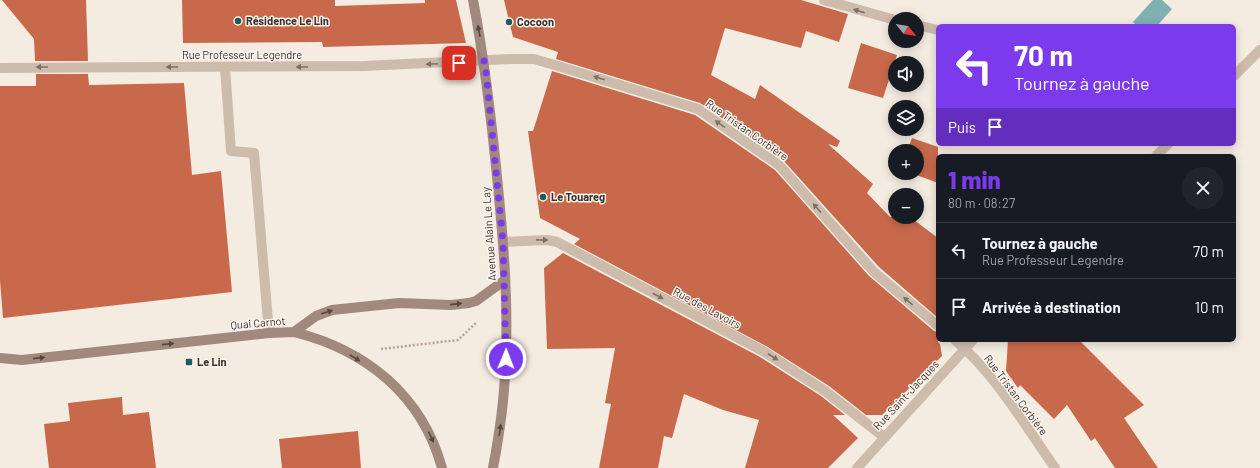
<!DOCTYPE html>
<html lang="fr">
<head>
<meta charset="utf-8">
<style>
  :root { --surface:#171b24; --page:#20242c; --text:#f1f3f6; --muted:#9ea1a6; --line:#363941; --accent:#7c3aed }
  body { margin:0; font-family:Barlow,sans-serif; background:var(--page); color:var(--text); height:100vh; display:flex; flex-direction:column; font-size:15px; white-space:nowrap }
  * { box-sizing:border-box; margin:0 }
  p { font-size:13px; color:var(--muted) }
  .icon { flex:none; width:22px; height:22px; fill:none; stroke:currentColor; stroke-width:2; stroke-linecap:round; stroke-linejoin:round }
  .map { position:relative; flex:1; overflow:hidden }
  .sheet { position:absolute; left:936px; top:154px; width:300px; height:188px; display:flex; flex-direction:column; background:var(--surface); border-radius:6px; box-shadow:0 2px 10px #0003 }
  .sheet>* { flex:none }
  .top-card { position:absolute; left:936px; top:24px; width:300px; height:122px; border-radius:6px; box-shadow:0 2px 10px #0003; background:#7c3aed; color:#fff; overflow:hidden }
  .needle { width:26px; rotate:120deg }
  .buttons { position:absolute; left:888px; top:12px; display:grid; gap:8px }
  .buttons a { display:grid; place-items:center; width:36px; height:36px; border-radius:50%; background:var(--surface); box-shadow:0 2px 10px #0003; font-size:20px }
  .pin { position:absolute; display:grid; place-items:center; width:34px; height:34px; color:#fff; margin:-17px; border-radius:8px; box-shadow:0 2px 6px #0006 }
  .me { position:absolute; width:44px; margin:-22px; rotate:1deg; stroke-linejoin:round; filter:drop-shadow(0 0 3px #0008) }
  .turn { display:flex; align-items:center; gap:14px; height:84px; padding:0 12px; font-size:18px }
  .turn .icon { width:52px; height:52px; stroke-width:2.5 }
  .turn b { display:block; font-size:28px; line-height:34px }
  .then { display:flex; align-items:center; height:38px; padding:0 12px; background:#0003; gap:8px; font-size:15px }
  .round { display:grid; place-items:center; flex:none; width:42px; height:42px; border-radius:21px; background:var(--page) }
  .headline { display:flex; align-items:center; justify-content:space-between; height:68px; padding:0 12px }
  h1 { font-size:24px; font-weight:800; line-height:30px; color:var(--accent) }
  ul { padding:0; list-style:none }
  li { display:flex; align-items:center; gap:12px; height:56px; padding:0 12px; border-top:1px solid var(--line) }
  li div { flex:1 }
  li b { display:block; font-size:15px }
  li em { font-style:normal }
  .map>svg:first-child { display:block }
</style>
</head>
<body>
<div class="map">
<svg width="1260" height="468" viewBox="0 0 1260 468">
  <rect width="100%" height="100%" fill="#f4ebe1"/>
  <path fill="#7fb0b2" d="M 1153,0 L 1162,0 L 1172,9 L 1157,26 L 1137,26 L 1133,22 Z"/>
  <path fill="#c8694b" d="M 2,0 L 86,0 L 88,61 L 35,61 L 34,39 Z
    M 182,0 L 335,0 L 335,6 L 425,3 L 425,0 L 456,0 L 466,43 L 323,47 L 322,42 L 183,43 Z
    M 504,0 L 801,0 L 848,14 L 839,42 L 806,31 L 801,48 L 725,28 L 711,75 L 755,99 L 760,85 L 840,141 L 837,147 L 828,144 L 873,184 L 867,193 L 890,217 L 910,217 L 938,238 L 938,318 L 879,267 L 783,160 L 700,103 L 556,59 L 558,52 L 513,37 Z
    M 861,43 L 897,55 L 883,98 L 848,88 Z
    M 552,71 L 695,115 L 775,170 L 869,276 L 934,331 L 938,332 L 938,342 L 940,344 L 942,356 L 882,415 L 866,415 L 829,386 L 766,346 L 574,244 L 580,239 L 540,218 L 528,131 L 533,131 Z
    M 36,74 L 88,74 L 89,85 L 184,83 L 192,175 L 221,171 L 232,292 L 3,318 L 0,280 L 0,86 L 36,86 Z
    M 912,138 L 938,147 L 938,183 L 911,173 L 917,173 L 917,151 L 907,151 Z
    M 563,253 L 760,357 L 821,396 L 845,415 L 833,415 L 858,438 L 828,468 L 745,468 L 759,420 L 723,410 L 684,394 L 672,438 L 664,436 L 658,468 L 599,468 L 611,404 L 605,403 L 615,348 L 547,349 L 544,268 Z
    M 1008,340 L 1079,340 L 1144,405 L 1124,418 L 1158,468 L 1115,468 L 1095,438 L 1091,441 L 1067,405 L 1054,419 L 1020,385 L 1018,388 L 1006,371 Z
    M 122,397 L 123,415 L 149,412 L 156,468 L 49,468 L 44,424 L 70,421 L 68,403 Z
    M 358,431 L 361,468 L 282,468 L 279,439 Z"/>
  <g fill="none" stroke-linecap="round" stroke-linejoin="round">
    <path stroke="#b9a596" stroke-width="2.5" stroke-dasharray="2 2" stroke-linecap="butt" d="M 381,349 L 458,340 L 476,323"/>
    <path stroke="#cdbbac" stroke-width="10" d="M 225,67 L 231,151 L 254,153 L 269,333"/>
    <path stroke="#cdbbac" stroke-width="10" d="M 824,0 L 895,20
      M 917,25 L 938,30
      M 0,68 L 364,66 L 511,59 L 534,59 L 558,66 L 698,109 L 779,165 L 874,272 L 938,326
      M 1234,76 L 1260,50
      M 1156,156 L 1168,144
      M 503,242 L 547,240 L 557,242 L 763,351 L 825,391 L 884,437
      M 955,340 C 996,375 1024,424 1055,468
      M 857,468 L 973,340"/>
    <path stroke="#a18a7d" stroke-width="10" d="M 473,0 C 485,62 492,124 498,187 C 504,248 509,310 505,372 C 504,404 499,436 493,468
      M 294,332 C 366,350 422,395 442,468
      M 0,358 L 22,360 L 269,333 L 294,332 L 316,316 L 332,310 L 399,303 L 451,305 L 469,303 L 476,301 L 505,280"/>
  </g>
  <defs><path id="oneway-solid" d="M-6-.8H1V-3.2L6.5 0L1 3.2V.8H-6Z"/></defs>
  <g fill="#7d6f65">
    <use href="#oneway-solid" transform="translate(859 11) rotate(-163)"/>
    <use href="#oneway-solid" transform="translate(432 64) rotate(178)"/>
    <use href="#oneway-solid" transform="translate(42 67) rotate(180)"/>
    <use href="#oneway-solid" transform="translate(172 67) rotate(180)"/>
    <use href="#oneway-solid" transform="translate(302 67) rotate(180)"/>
    <use href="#oneway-solid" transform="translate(599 78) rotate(-163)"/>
    <use href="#oneway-solid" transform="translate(720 124) rotate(-145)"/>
    <use href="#oneway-solid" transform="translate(817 208) rotate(-132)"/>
    <use href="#oneway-solid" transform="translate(542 240) rotate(1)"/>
    <use href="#oneway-solid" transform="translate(658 296) rotate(28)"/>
    <use href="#oneway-solid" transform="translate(908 301) rotate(-140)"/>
    <use href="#oneway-solid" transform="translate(773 357) rotate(33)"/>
  </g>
  <g fill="#544640">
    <use href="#oneway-solid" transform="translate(479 31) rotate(-101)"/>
    <use href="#oneway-solid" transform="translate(456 304) rotate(-6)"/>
    <use href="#oneway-solid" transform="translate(327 312) rotate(-17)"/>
    <use href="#oneway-solid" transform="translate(168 344) rotate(-6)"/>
    <use href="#oneway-solid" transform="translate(39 358) rotate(-6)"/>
    <use href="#oneway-solid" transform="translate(355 358) rotate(32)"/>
    <use href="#oneway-solid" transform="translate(500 430) rotate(-81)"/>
    <use href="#oneway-solid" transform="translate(431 437) rotate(65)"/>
  </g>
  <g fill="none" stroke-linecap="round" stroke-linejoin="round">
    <path stroke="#7c3aed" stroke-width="7" stroke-dasharray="0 12.6" d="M 459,63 L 485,61 L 503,242 L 506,359"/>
  </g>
  <g fill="#1f5a5e" stroke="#fbf5ee" stroke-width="1.5">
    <circle cx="238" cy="21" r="4"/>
    <circle cx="509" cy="22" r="4"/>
    <circle cx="543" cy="197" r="4"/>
    <rect x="185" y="358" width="8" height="8" rx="2"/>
  </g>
  <g text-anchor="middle" stroke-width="3" stroke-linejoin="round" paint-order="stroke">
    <g font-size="11" font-weight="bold" fill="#3b302b" stroke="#fbf5ee" text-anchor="start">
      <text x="246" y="25">Résidence Le Lin</text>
      <text x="517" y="26">Cocoon</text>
      <text x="551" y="201">Le Touareg</text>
      <text x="197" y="366">Le Lin</text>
    </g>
    <g font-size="11" fill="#3b302b" stroke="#fbf5ee">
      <text x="242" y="59">Rue Professeur Legendre</text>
      <text transform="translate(747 130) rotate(35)" y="4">Rue Tristan Corbière</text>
      <text transform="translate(489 234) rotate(-94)" y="4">Avenue Alain Le Lay</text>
      <text transform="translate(707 308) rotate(28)" y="4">Rue des Lavoirs</text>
      <text transform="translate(258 323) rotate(-5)" y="4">Quai Carnot</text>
      <text transform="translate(906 395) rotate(-47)" y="4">Rue Saint-Jacques</text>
      <text transform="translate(1016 395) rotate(53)" y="4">Rue Tristan Corbière</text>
    </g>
  </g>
</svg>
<div class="buttons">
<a><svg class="needle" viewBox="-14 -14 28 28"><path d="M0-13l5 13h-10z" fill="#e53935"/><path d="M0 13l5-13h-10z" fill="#9ea1a6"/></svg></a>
<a><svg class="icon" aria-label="sound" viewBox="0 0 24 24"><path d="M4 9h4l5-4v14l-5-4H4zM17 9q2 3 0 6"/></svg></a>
<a><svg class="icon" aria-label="layers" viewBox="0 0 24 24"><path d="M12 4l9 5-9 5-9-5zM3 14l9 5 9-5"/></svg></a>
<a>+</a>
<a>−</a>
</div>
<div class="pin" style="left:459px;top:63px;background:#d93025"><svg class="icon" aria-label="arrive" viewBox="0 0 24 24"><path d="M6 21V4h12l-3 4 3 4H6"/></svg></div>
<svg class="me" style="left:506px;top:359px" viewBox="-20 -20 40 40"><circle r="17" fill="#7c3aed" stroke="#fff" stroke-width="3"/><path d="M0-11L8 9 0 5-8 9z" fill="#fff"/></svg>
<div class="top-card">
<div class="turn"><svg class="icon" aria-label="left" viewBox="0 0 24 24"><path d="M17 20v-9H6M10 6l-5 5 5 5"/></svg><div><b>70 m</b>Tournez à gauche</div></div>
<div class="then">Puis<svg class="icon" aria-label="arrive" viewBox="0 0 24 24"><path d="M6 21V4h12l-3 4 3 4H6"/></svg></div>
</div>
<section class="sheet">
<div class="headline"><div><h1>1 min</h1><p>80 m · 08:27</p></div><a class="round"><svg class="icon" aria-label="close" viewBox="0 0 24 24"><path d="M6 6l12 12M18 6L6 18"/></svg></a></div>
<ul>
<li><svg class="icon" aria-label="left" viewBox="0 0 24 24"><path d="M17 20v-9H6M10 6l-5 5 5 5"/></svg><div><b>Tournez à gauche</b><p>Rue Professeur Legendre</p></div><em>70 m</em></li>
<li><svg class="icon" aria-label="arrive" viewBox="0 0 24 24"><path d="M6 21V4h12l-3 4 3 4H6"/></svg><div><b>Arrivée à destination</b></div><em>10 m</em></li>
</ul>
</section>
</div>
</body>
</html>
